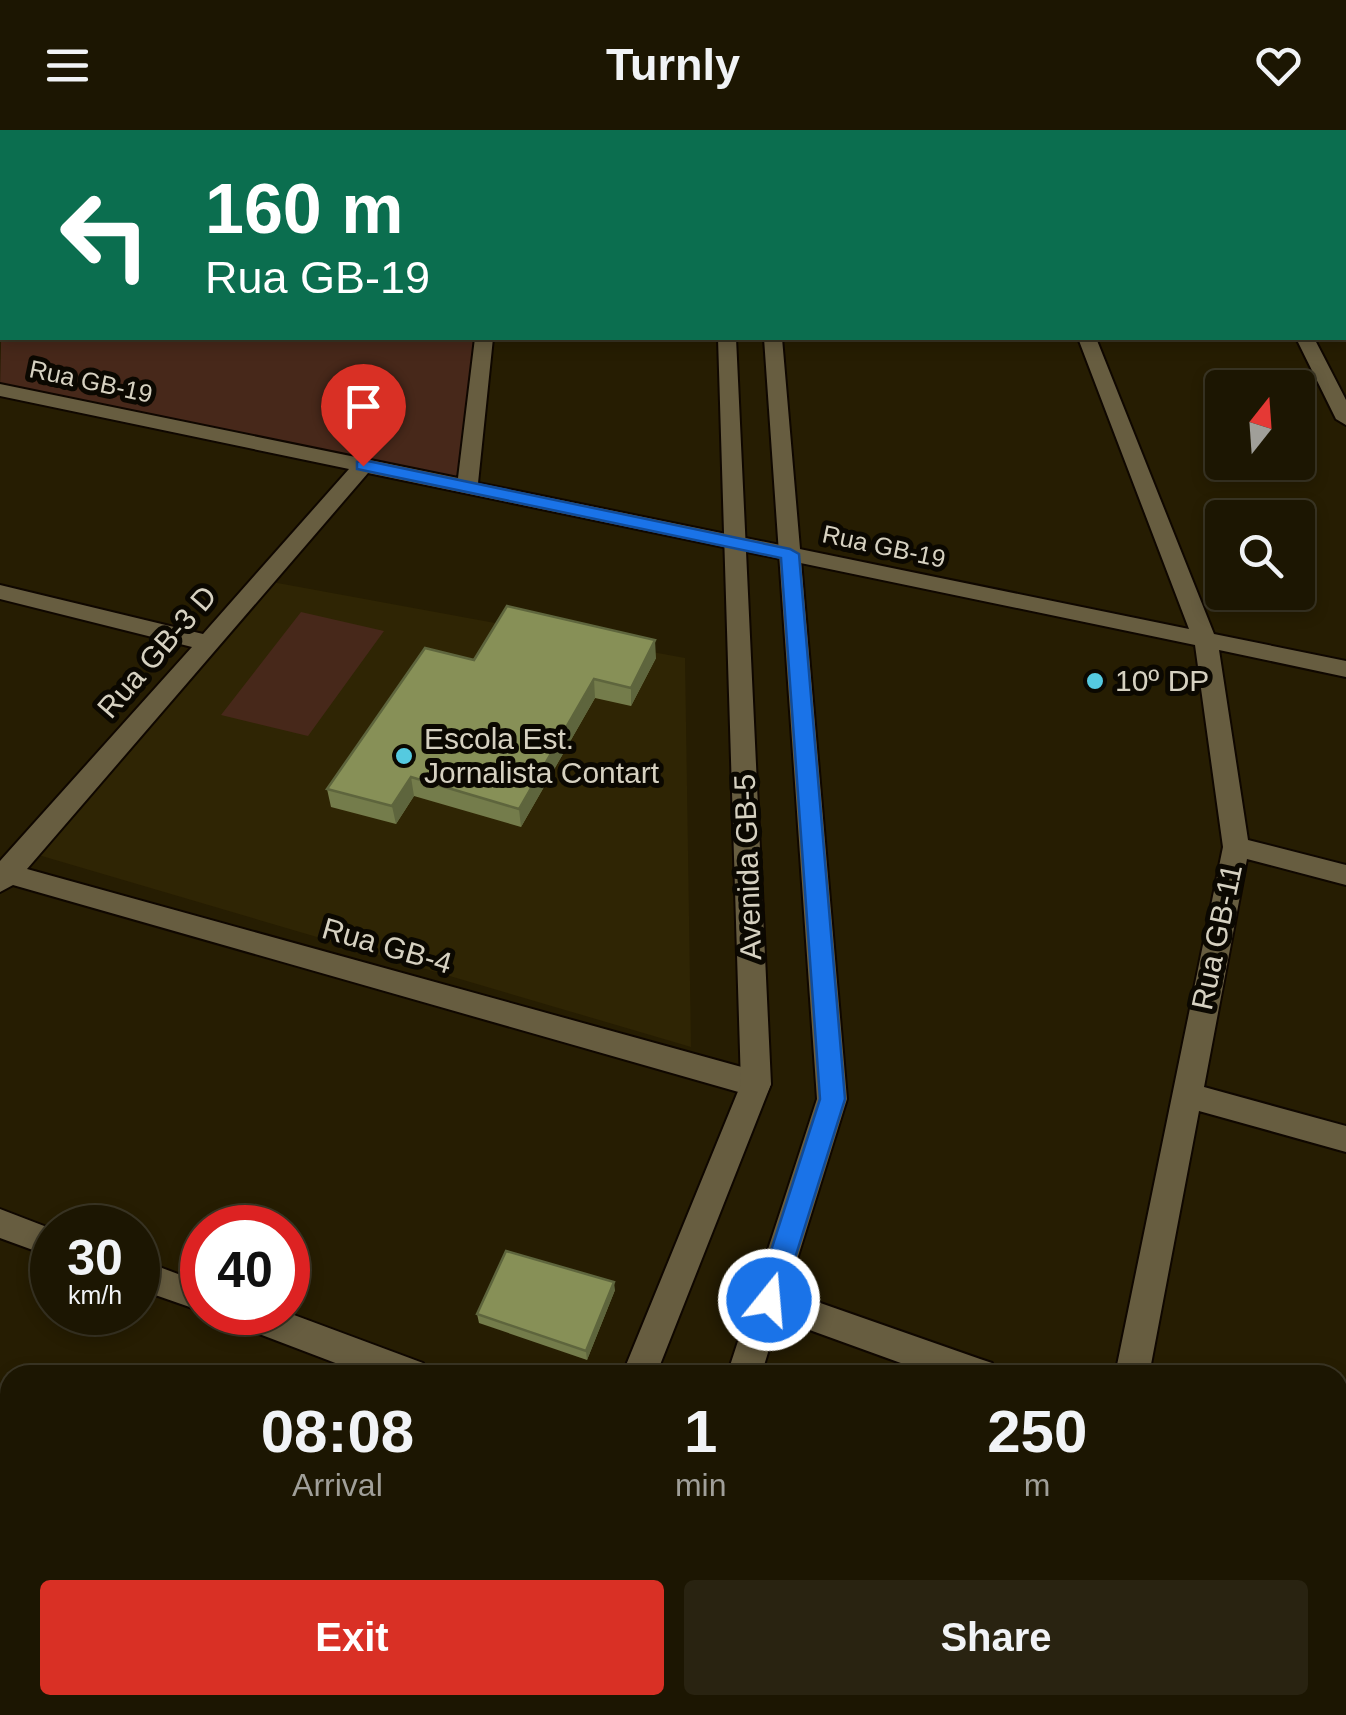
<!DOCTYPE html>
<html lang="en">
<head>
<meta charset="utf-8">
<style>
  :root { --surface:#1c1602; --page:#292311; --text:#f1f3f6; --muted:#a09f99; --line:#3a3524; --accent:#d93025 }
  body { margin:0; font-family:Arial,sans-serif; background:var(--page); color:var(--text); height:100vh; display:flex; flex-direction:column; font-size:38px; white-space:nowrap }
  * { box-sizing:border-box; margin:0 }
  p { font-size:32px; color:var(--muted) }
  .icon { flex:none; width:55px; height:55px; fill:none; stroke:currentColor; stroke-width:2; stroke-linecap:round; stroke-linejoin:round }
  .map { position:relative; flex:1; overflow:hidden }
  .side { position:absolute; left:0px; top:1235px; width:1348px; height:350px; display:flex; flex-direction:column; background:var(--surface); border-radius:30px 30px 0 0; box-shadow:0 5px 15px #0003,0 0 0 2px var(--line) }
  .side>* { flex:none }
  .guide { position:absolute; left:0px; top:0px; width:1348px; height:210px; box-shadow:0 5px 15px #0003,0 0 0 2px var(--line); background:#0b6e4f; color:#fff; overflow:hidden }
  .needle { width:65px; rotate:17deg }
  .tools { position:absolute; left:1205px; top:240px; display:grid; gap:20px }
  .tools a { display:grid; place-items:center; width:110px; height:110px; border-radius:10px; background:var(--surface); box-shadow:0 5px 15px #0003,0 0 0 2px var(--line); font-size:50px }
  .speed { position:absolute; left:30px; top:1075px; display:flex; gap:20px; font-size:50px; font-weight:700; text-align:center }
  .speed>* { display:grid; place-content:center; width:130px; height:130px; border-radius:50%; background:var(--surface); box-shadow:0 5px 15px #0003,0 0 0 2px var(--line); line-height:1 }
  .speed small { font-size:25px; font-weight:400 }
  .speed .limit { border:15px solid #d22; background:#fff; color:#111 }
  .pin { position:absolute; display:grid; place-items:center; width:85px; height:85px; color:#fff; margin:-102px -42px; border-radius:50% 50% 50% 0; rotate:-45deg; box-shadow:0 0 10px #0007 }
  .pin .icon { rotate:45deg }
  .me { position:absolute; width:110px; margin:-55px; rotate:17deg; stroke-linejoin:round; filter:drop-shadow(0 0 8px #0008) }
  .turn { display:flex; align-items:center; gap:35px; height:210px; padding:0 40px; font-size:45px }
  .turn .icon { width:130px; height:130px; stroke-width:2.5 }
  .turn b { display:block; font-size:70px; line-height:85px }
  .eta { display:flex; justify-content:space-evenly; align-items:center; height:170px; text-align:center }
  .eta b { font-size:60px; font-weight:700; line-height:70px }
  .cta { display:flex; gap:20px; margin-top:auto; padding:20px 40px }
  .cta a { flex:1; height:115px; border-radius:10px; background:var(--accent); color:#fff; font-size:40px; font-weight:700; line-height:115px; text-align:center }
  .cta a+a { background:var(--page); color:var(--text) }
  header { display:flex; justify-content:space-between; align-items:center; height:130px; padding:0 40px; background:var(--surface); font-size:45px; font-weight:700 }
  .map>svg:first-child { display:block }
</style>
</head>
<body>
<header><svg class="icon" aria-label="menu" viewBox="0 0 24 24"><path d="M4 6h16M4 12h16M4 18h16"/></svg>Turnly<svg class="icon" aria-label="heart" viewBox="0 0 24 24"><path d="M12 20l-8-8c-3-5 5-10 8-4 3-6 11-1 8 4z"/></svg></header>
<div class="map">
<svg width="1346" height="1585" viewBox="0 0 1346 1585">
  <rect width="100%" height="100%" fill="#261d02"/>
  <path fill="#2f2504" d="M 272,452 L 685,528 L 691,917 L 35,724 Z"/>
  <path fill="#47281a" d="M 2,170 L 2,208 L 484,208 L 467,357 L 0,260 Z
    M 301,482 L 384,501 L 308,606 L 221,585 Z
    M 1338,1461 L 1346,1464 L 1346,1585 L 662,1585 L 666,1575 L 1338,1575 Z"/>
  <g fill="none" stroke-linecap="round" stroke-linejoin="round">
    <g stroke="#0f0700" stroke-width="4">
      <path id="minor" d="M 499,0 L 515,0 L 515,2 L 500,2 Z
        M 929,0 L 945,0 L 945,2 L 930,2 Z
        M 1345,38 L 1346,38 L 1346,48 L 1345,48 Z
        M 1345,130 L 1346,130 L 1346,140 L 1345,140 Z
        M 475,208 L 493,208 L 478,353 L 1189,499 L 1078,208 L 1096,208 L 1214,504 L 1346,531 L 1346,547 L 1219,520 L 1248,710 L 1346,735 L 1346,755 L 1247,729 L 1204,957 L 1346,996 L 1346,1022 L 1199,981 L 1149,1245 L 1115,1245 L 1223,717 L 1195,515 L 368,343 L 27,739 L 756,941 L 767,945 L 771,954 L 767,963 L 756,967 L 13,755 L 0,762 L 0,731 L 192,517 L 0,469 L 0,455 L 203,504 L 349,339 L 0,266 L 0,254 L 458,348 Z
        M 1296,208 L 1314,208 L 1346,270 L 1346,295 L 1336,289 Z
        M 0,1079 L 52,1099 L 52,1127 L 0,1108 Z
        M 138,1129 L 202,1153 L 204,1182 L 138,1159 Z
        M 769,1155 L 980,1229 L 992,1233 L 997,1245 L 934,1245 L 757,1181 L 752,1170 L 757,1159 Z
        M 225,1182 L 286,1182 L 423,1233 L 428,1245 L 367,1245 L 230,1193 Z
        M 1338,1351 L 1346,1354 L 1346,1390 L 1338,1387 Z"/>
    </g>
    <g stroke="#0f0700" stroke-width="4">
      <path id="tertiary" d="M 711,0 L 727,0 L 727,2 L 712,2 Z
        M 749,0 L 765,0 L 765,2 L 750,2 Z
        M 718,208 L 736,208 L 771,954 L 656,1245 L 622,1245 L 741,954 Z
        M 764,208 L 782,208 L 847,969 L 761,1245 L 727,1245 L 817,969 Z
        M 488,1575 L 528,1575 L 524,1585 L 484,1585 Z
        M 611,1575 L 651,1575 L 648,1585 L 608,1585 Z"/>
    </g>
    <use href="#minor" fill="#675d40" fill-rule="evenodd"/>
    <use href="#tertiary" fill="#675d40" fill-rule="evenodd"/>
  </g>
  <path fill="#747c4b" d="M 656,528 L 631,576 L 595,568 L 521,697 L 414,666 L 396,694 L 331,677 L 327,659 L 474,530 Z
    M 615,1160 L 587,1230 L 479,1193 L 477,1184 Z"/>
  <path fill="#5e653d" d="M 655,510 L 656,528 L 631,576 L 631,558 Z
    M 594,549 L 595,568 L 521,697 L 519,679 Z
    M 411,647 L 414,666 L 396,694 L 392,676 Z
    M 614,1152 L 615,1160 L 587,1230 L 586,1221 Z"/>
  <path fill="#879057" stroke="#5e653d" stroke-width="2.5" d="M 507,476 L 655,510 L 631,558 L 594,549 L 519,679 L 411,647 L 392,676 L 327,659 L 425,518 L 474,530 Z
    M 506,1121 L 614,1152 L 586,1221 L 477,1184 Z"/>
  <path fill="#1a73e8" stroke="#114b97" stroke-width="2.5" d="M 363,330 L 790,419 L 799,424 L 845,969 L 779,1179 L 769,1182 L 760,1179 L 755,1170 L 820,969 L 781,428 L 357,339 L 357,332 Z"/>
  <g fill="#55cae0" stroke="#0b0801" stroke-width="4">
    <circle cx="1095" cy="551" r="10"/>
    <circle cx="404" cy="626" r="10"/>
  </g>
  <g text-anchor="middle" stroke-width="10" stroke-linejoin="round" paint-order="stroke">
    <g font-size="25" fill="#d6d1c1" stroke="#0b0801">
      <text transform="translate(91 251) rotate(12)" y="9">Rua GB-19</text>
      <text transform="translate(884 416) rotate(12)" y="9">Rua GB-19</text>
    </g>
    <g font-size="30" fill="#d6d1c1" stroke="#0b0801">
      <text transform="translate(157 522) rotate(-49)" y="10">Rua GB-3 D</text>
      <text transform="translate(748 737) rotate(-92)" y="10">Avenida GB-5</text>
      <text transform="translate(1217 807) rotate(-78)" y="10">Rua GB-11</text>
      <text transform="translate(387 816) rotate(16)" y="10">Rua GB-4</text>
    </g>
    <g font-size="30" fill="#d6d1c1" stroke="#0b0801" text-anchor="start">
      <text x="1115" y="561">10º DP</text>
      <text x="424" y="619">Escola Est.<tspan x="424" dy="34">Jornalista Contart</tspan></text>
    </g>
  </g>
</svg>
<div class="tools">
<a><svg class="needle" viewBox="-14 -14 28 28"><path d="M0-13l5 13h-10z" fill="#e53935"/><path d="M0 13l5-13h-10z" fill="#a09f99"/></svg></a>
<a><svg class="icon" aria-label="search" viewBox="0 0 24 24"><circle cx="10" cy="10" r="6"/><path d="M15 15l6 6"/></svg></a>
</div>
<div class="speed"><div>30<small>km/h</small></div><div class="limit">40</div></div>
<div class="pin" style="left:363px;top:336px;background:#d93025"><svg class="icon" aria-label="arrive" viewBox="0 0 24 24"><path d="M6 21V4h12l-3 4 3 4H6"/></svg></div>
<svg class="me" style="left:769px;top:1170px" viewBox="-20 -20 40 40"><circle r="17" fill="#1a73e8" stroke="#fff" stroke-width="3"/><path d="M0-11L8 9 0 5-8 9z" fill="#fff"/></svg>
<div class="guide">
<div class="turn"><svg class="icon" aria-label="left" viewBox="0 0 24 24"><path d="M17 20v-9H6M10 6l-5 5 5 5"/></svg><div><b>160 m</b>Rua GB-19</div></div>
</div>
<section class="side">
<div class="eta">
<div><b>08:08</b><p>Arrival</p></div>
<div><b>1</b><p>min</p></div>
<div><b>250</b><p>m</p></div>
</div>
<div class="cta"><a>Exit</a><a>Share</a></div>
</section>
</div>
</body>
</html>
